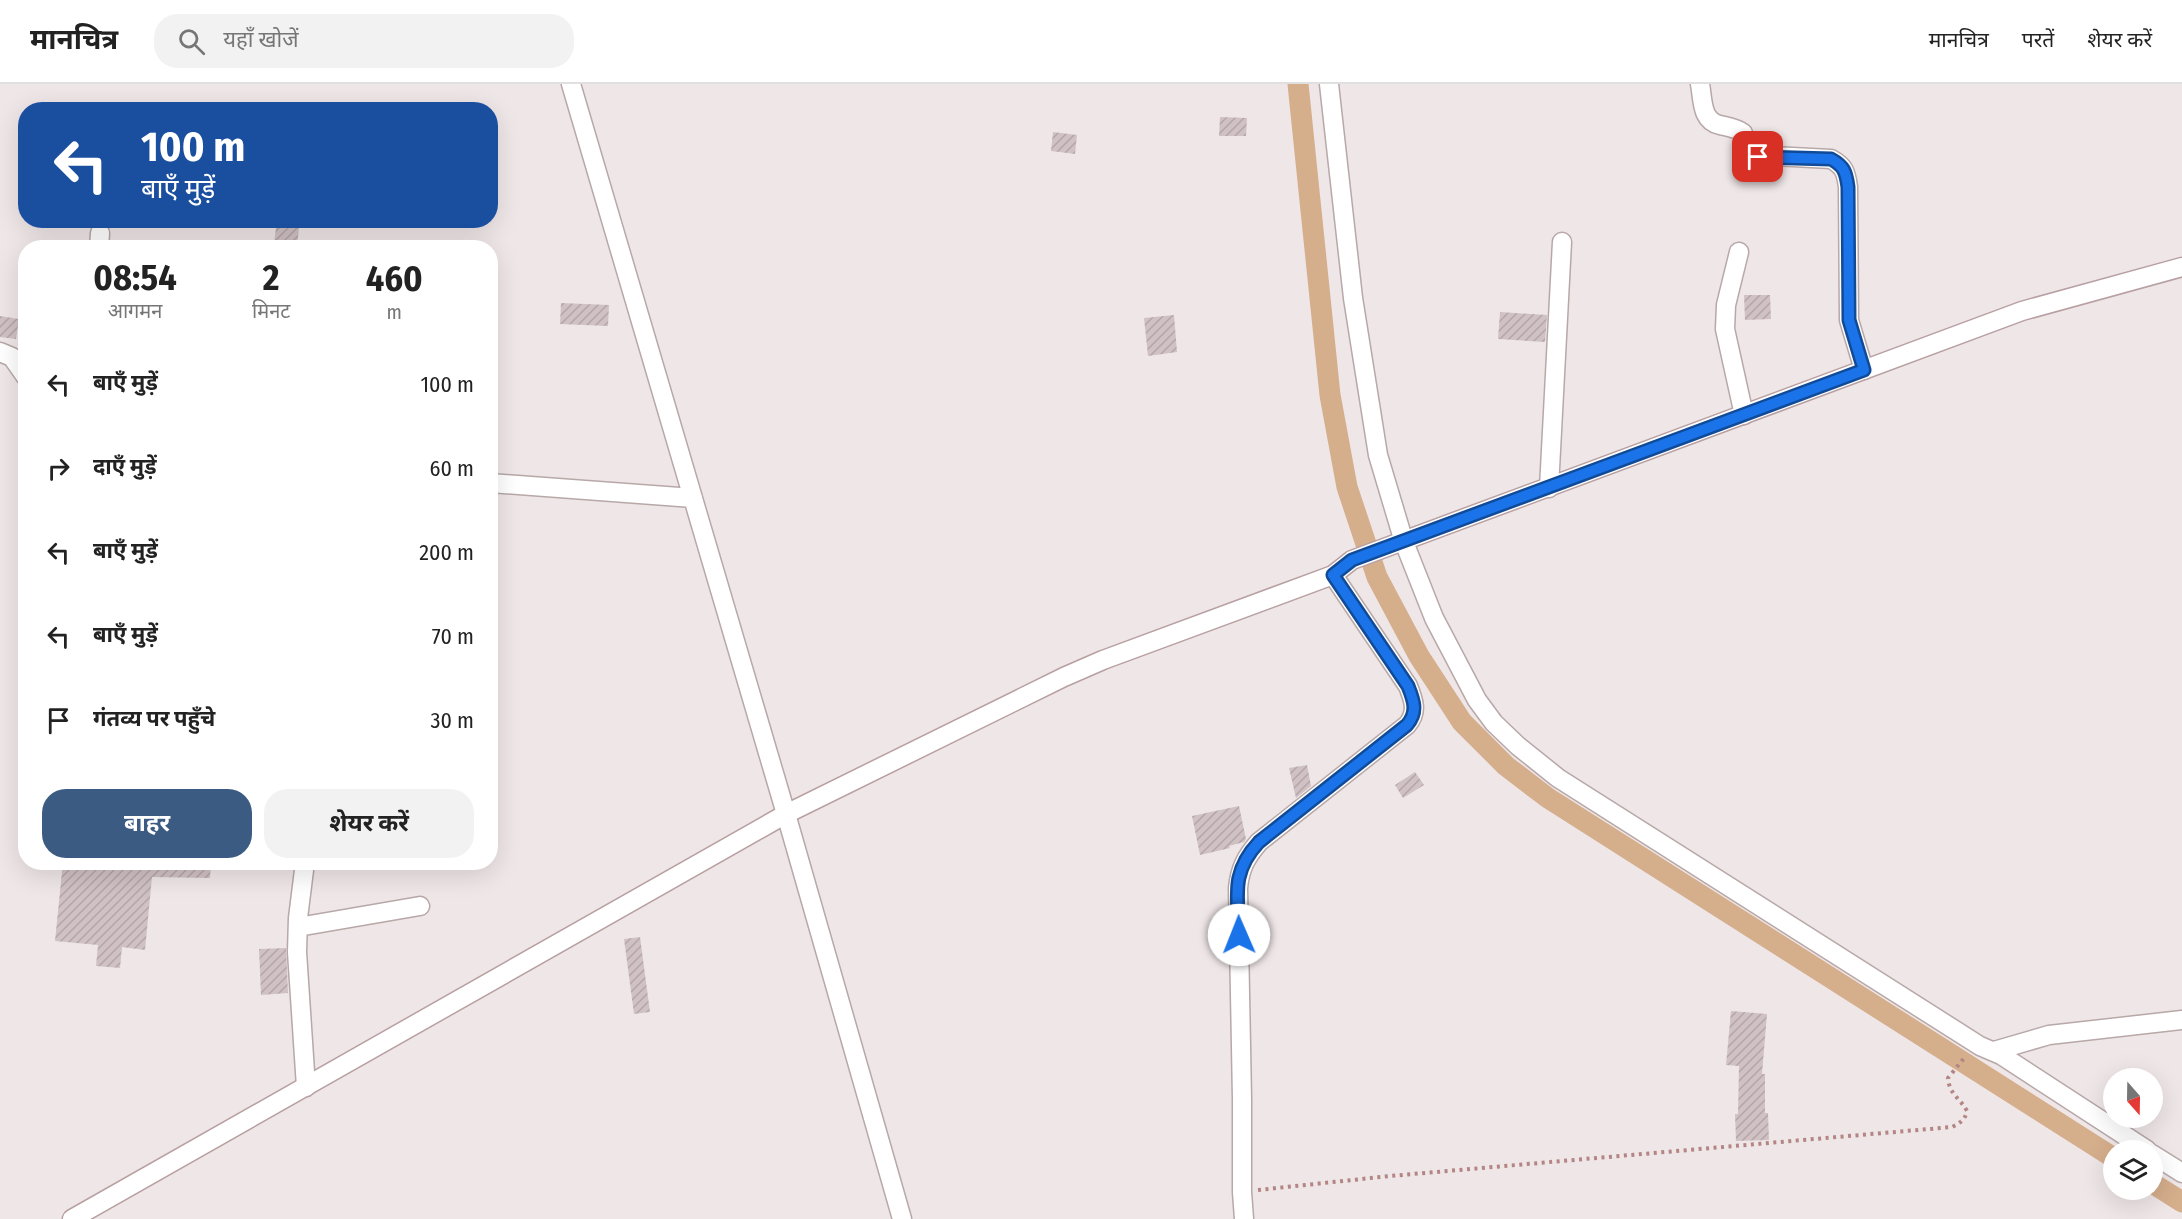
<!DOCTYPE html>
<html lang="hi">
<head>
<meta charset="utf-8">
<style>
  :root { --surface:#fff; --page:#f2f2f2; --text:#222; --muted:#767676; --line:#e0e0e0; --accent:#3c5b82 }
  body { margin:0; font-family:"Fira Sans Condensed","Noto Sans Devanagari",sans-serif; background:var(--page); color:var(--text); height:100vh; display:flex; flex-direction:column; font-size:22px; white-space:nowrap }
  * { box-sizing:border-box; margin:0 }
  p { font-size:20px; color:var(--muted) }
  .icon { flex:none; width:33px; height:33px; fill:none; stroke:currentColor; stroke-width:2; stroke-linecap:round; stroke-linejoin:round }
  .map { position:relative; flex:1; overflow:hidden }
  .drawer { position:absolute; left:18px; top:156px; width:480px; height:630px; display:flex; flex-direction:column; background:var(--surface); border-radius:24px; box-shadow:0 6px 24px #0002 }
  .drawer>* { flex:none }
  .guide { position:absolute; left:18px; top:18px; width:480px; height:126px; border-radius:24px; box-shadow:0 6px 24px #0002; background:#1a4fa0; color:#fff; overflow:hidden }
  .needle { width:39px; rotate:160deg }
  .tools { position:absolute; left:2103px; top:984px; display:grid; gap:12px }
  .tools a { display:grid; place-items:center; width:60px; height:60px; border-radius:50%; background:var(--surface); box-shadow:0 6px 24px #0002; font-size:30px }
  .pin { position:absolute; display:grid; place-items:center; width:51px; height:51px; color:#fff; margin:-26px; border-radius:12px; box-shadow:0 3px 9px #0006 }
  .me { position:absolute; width:66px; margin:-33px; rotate:359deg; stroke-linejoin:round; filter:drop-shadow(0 0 4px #0008) }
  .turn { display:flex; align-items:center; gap:21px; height:126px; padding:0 24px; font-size:27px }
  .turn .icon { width:78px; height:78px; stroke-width:2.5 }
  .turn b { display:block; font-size:42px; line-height:51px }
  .eta { display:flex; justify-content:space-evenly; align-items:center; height:102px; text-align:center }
  .eta b { font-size:36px; font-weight:700; line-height:42px }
  .action { display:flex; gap:12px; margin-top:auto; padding:12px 24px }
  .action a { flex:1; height:69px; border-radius:24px; background:var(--accent); color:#fff; font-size:24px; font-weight:700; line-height:69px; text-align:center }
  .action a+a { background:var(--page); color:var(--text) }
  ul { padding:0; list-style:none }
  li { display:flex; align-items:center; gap:18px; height:84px; padding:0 24px }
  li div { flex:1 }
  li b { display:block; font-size:22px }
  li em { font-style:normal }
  header { display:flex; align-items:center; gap:36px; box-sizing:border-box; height:84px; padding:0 30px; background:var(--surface); border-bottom:2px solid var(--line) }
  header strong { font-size:28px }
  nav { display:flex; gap:33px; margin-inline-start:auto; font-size:21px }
  .search { width:420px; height:54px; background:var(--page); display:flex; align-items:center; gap:15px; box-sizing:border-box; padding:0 21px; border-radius:24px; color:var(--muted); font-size:22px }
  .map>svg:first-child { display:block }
</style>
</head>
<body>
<header>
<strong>मानचित्र</strong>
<div class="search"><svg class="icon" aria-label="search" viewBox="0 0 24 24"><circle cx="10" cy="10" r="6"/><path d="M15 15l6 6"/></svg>यहाँ खोजें</div>
<nav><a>मानचित्र</a><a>परतें</a><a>शेयर करें</a></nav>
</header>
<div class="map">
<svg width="2182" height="1135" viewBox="0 0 2182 1135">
  <defs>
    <pattern id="building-hatch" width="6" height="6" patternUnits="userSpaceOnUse" patternTransform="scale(1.5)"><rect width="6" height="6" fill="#d0c1c4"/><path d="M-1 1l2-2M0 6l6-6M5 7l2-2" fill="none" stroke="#b4a6a8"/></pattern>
  </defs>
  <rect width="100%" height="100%" fill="#efe6e7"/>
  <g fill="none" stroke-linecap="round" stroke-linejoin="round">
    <path stroke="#d5ae8c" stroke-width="21" d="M 1298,0 L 1330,311 L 1347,403 L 1377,493 L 1419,572 L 1462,638 L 1506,682 L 1548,714 L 2114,1074
      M 2152,1099 L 2182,1118"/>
  </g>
  <path fill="url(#building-hatch)" d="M 1220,33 L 1247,34 L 1246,52 L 1219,52 Z
    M 1053,48 L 1077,51 L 1075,70 L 1051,67 Z
    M 277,136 L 300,136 L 297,162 L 274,159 Z
    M 1744,211 L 1770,211 L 1771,235 L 1745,236 Z
    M 561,219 L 609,221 L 608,242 L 560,240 Z
    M 1500,228 L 1547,231 L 1545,258 L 1498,255 Z
    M 1174,231 L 1177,268 L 1148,272 L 1144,234 Z
    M 0,232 L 19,235 L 16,255 L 0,253 Z
    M 1307,681 L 1311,702 L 1296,714 L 1289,684 Z
    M 1415,688 L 1424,701 L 1403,714 L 1395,701 Z
    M 1239,722 L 1246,755 L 1244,758 L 1229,762 L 1230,764 L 1200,771 L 1192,732 Z
    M 63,778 L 211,778 L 210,794 L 152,793 L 145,866 L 122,863 L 120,884 L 96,882 L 98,861 L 55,857 Z
    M 640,853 L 650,928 L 634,930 L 624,855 Z
    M 286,864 L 288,909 L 261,911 L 259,865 Z
    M 1731,927 L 1767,930 L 1762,990 L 1765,990 L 1765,1029 L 1768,1029 L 1769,1056 L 1736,1057 L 1735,1030 L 1738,1030 L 1739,982 L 1726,981 Z"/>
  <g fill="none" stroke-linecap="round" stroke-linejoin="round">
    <g stroke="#b8a8a8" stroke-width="21">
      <path id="street" d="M 571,0 L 786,730 L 902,1135
        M 1329,0 L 1353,214 L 1378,371 L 1404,458 L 1434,534 L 1477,616 L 1494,639 L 1518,662 L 1558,694 L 1980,962 L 2001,971 L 2147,1066
        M 1700,0 C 1703,16 1701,37 1720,41 C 1728,43 1736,44 1743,49 L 1747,67 L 1751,71 L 1831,75 C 1844,82 1846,88 1848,103 L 1849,236 L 1864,286
        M 99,164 L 100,149
        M 1739,168 L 1726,221 L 1725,245 L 1744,331
        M 0,268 L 12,273 L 26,293
        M 490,399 L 693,414
        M 1549,404 L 1562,158
        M 305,778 L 298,834 L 297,868 L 306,1003
        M 298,843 L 420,822
        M 1994,967 L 2049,951 L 2182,936
        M 2152,1070 L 2182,1089
        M 1244,1135 L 1242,1108 L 1242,1015 L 1238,804 C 1240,784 1246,773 1259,758 L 1407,641 C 1418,628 1414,617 1408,602 L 1333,491"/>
    </g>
    <g stroke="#b8a0a2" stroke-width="21">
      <path id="secondary" d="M 72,1135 L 786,730 L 1064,593 L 1103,576 L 1333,491 L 1352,476 L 2022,227 L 2182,183"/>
    </g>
    <path stroke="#b48585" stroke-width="4" stroke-dasharray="3 4.5" stroke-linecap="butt" d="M 1258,1106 L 1390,1092 L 1952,1043 C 1960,1039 1965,1036 1967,1027 C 1960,1014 1949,1010 1948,994 L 1965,973"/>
    <use href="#street" stroke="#fff" stroke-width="18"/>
    <use href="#secondary" stroke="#fff" stroke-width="18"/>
  </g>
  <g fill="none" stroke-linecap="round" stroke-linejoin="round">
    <g stroke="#114b97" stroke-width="15">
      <path id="route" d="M 1239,851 C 1238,812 1230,789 1259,758 L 1407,641 C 1418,628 1414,617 1408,602 L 1333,491 L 1352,476 L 1864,286 L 1849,236 L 1848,103 C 1846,88 1844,82 1831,75 L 1758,73"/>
    </g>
    <use href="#route" stroke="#1a73e8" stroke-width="10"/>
  </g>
</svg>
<div class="tools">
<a><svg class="needle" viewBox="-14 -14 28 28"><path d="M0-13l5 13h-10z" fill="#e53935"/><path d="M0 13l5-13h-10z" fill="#767676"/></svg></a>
<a><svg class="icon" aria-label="layers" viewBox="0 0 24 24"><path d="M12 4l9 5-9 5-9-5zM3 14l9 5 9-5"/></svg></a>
</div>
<div class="pin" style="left:1758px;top:73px;background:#d93025"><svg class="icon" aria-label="arrive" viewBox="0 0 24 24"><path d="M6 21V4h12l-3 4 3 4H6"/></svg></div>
<svg class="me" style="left:1239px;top:851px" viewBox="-20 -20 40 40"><circle r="19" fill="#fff"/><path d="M0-13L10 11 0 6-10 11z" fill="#1a73e8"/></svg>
<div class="guide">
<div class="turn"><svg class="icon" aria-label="left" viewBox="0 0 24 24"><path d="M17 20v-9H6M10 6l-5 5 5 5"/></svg><div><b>100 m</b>बाएँ मुड़ें</div></div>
</div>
<section class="drawer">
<div class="eta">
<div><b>08:54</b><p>आगमन</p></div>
<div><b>2</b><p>मिनट</p></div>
<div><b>460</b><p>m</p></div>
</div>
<ul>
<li><svg class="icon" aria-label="left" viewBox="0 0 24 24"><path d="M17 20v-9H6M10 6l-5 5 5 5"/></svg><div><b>बाएँ मुड़ें</b></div><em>100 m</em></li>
<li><svg class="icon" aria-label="right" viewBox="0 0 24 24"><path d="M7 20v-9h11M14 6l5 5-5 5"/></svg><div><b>दाएँ मुड़ें</b></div><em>60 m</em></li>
<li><svg class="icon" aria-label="left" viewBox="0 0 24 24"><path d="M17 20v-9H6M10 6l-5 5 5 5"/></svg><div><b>बाएँ मुड़ें</b></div><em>200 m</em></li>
<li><svg class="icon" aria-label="left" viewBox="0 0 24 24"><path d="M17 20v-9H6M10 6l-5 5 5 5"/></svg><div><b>बाएँ मुड़ें</b></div><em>70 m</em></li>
<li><svg class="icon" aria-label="arrive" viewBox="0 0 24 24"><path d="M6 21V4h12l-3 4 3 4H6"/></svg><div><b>गंतव्य पर पहुँचे</b></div><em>30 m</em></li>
</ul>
<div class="action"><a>बाहर</a><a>शेयर करें</a></div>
</section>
</div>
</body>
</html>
